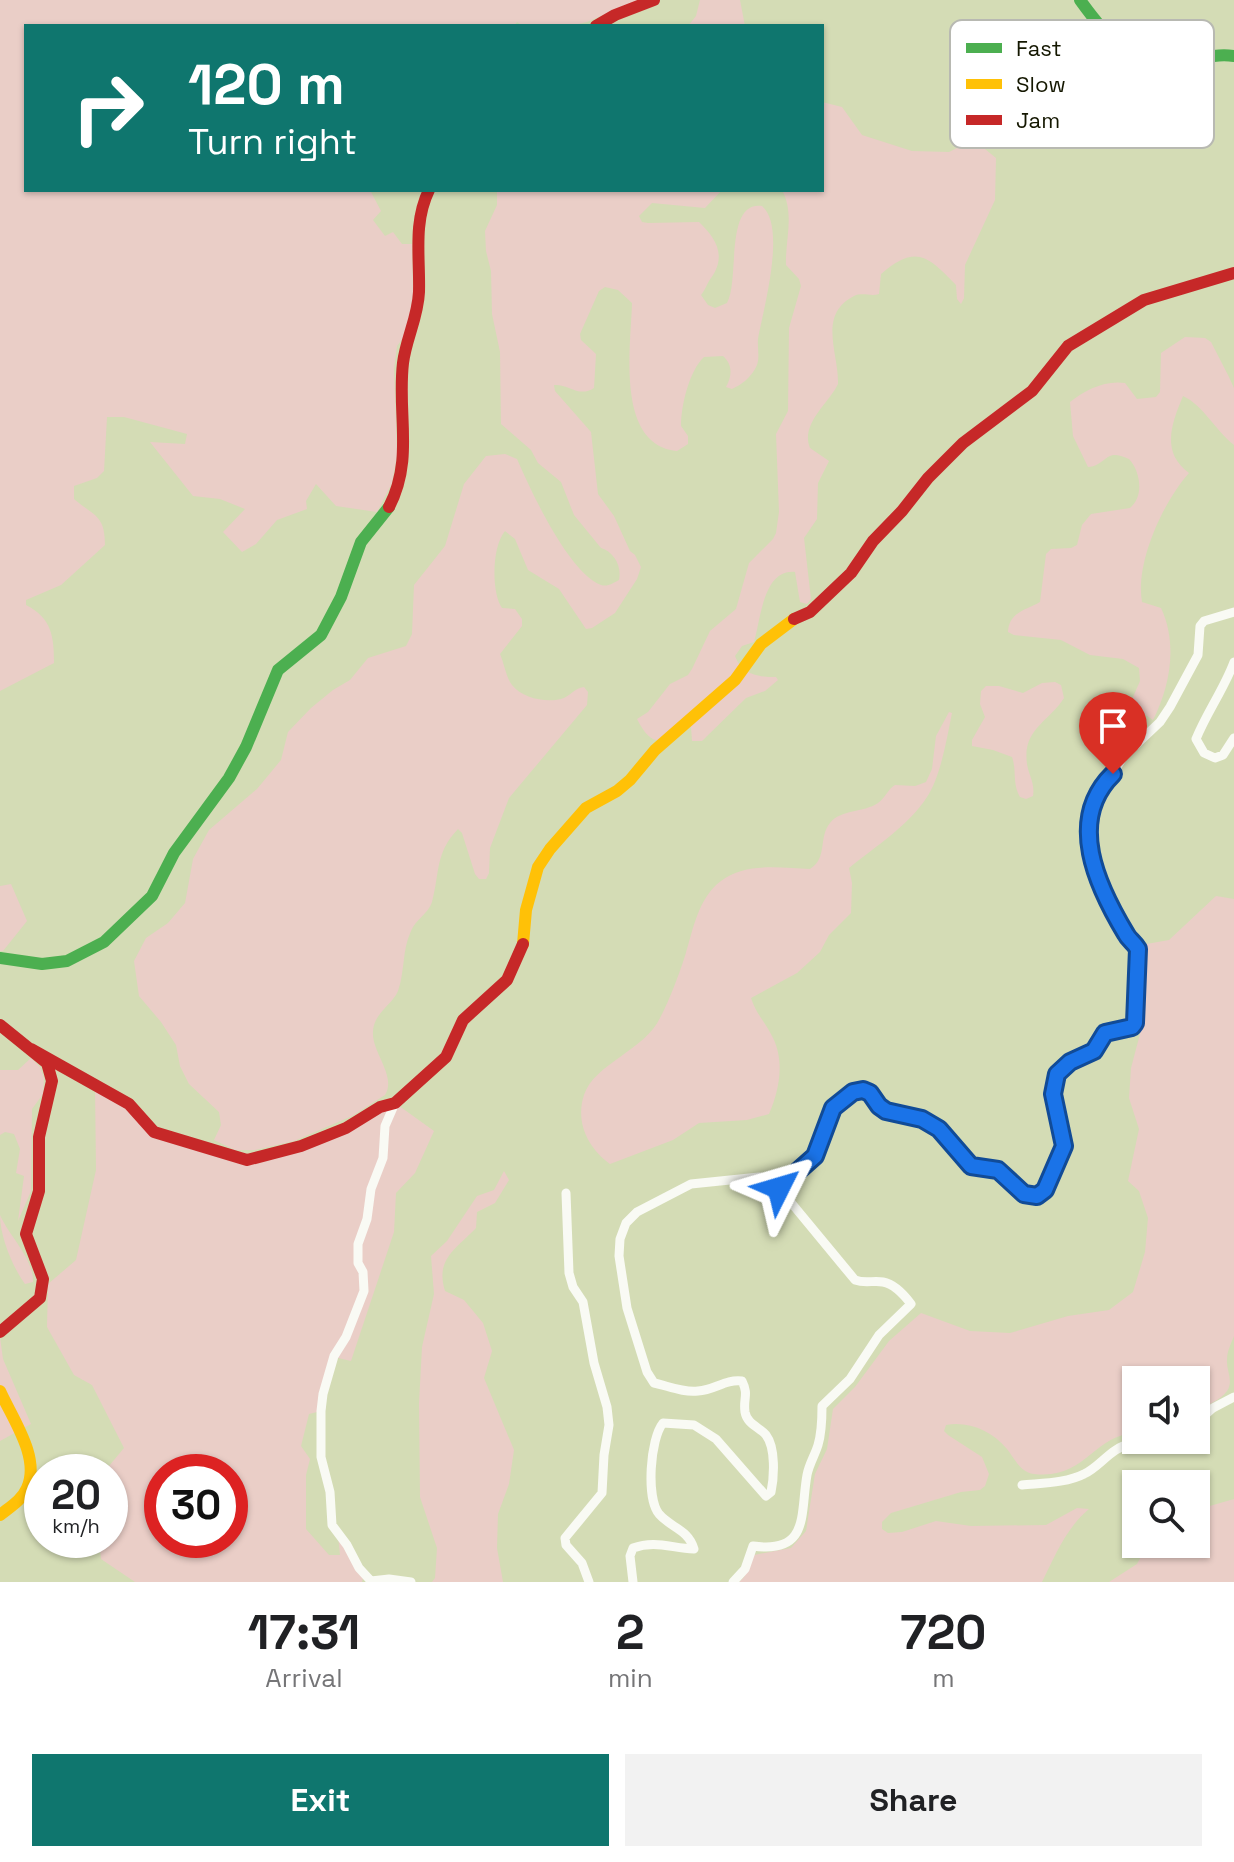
<!DOCTYPE html>
<html lang="en">
<head>
<meta charset="utf-8">
<style>
  :root { --surface:#fff; --page:#f2f2f2; --text:#202124; --muted:#757577; --accent:#0f766e }
  body { margin:0; font-family:"Space Grotesk",sans-serif; background:var(--page); color:var(--text); height:100vh; display:flex; flex-direction:column; font-size:30px; white-space:nowrap }
  * { box-sizing:border-box; margin:0 }
  p { font-size:26px; color:var(--muted) }
  .icon { flex:none; width:44px; height:44px; fill:none; stroke:currentColor; stroke-width:2; stroke-linecap:round; stroke-linejoin:round }
  .map { position:relative; height:1582px; overflow:hidden }
  .details { display:flex; flex-direction:column; background:var(--surface); flex:1 }
  .details>* { flex:none }
  .top-card { position:absolute; left:24px; top:24px; width:800px; height:168px; border-radius:0px; box-shadow:0 2px 6px #0004; background:#0f766e; color:#fff; overflow:hidden }
  .controls { position:absolute; left:1122px; top:1366px; display:grid; gap:16px }
  .controls a { display:grid; place-items:center; width:88px; height:88px; border-radius:0px; background:var(--surface); box-shadow:0 2px 6px #0004; font-size:40px }
  .speed { position:absolute; left:24px; top:1454px; display:flex; gap:16px; font-size:40px; font-weight:700; text-align:center }
  .speed>* { display:grid; place-content:center; width:104px; height:104px; border-radius:50%; background:var(--surface); box-shadow:0 2px 6px #0004; line-height:1 }
  .speed small { font-size:20px; font-weight:400 }
  .speed .limit { border:12px solid #d22; background:#fff; color:#111 }
  .pin { position:absolute; display:grid; place-items:center; width:68px; height:68px; color:#fff; margin:-82px -34px; border-radius:50% 50% 50% 0; rotate:-45deg; box-shadow:0 0 8px #0007 }
  .pin .icon { rotate:45deg }
  .me { position:absolute; width:88px; margin:-44px; rotate:50deg; stroke-linejoin:round; filter:drop-shadow(0 0 6px #0008) }
  .turn { display:flex; align-items:center; gap:28px; height:168px; padding:0 32px; font-size:36px }
  .turn .icon { width:104px; height:104px; stroke-width:2.5 }
  .turn b { display:block; font-size:56px; line-height:68px }
  .eta { display:flex; justify-content:space-evenly; align-items:center; height:136px; text-align:center }
  .eta b { font-size:48px; font-weight:700; line-height:56px }
  .action { display:flex; gap:16px; margin-top:auto; padding:16px 32px }
  .action a { flex:1; height:92px; border-radius:0px; background:var(--accent); color:#fff; font-size:32px; font-weight:700; line-height:92px; text-align:center }
  .action a+a { background:var(--page); color:var(--text) }
  .map>svg:first-child { display:block }
</style>
</head>
<body>
<div class="map">
<svg width="1234" height="1582" viewBox="0 0 1234 1582">
  <rect width="100%" height="100%" fill="#d4dcb5"/>
  <path fill="#eacec7" fill-rule="evenodd" d="M 0,0 L 638,0 L 587,22 L 570,26 L 523,26 L 517,22 L 514,26 L 26,26 L 26,190 L 370,190 L 381,211 L 373,220 L 385,236 L 393,232 L 402,244 L 412,244 L 413,294 L 407,333 L 397,346 L 394,369 L 397,455 L 392,483 L 377,512 L 336,506 L 316,484 L 306,501 L 307,509 L 277,520 L 256,544 L 242,552 L 223,532 L 245,509 L 220,499 L 193,496 L 150,442 L 185,444 L 187,434 L 124,417 L 107,417 L 104,471 L 97,478 L 74,486 L 74,499 C 94,516 105,515 105,545 L 61,585 L 26,600 L 26,605 C 52,618 54,637 54,663 L 0,691 Z
    M 700,0 L 740,0 L 745,26 L 688,26 L 696,16 Z
    M 822,102 L 842,107 L 862,135 L 912,151 L 949,152 L 967,143 L 980,145 L 996,158 L 995,200 L 965,265 L 964,298 L 961,304 L 957,299 L 956,285 C 928,256 916,244 881,274 L 879,294 C 871,297 863,292 854,296 C 817,315 839,353 838,384 C 829,403 800,424 810,448 L 829,461 L 818,483 L 817,519 L 804,538 L 811,599 L 807,604 L 800,602 L 795,572 C 763,569 761,619 754,642 L 742,646 L 735,656 C 742,675 759,677 776,677 L 778,680 L 765,691 L 746,698 L 702,741 L 692,741 L 691,727 C 663,740 654,752 637,719 L 648,712 L 670,684 L 688,675 L 692,669 L 710,631 L 736,609 L 749,563 L 773,539 L 776,533 L 779,512 L 776,434 L 788,411 L 789,328 L 801,286 L 799,279 L 786,265 C 785,240 795,214 782,190 L 822,190 Z
    M 497,190 L 722,190 L 705,208 L 652,203 L 639,216 L 642,222 L 648,223 L 699,222 C 716,238 727,256 711,278 C 707,283 706,289 701,295 L 708,305 L 715,308 L 727,303 C 740,280 724,201 762,206 C 787,227 763,310 758,339 C 757,349 761,360 755,369 C 750,378 741,385 732,389 L 726,387 C 732,376 733,365 723,356 L 704,357 C 689,371 681,406 681,426 L 688,436 L 688,444 L 677,451 C 615,445 631,345 632,303 L 618,290 L 605,287 L 599,291 L 580,334 L 581,340 L 596,354 L 594,388 C 579,398 569,384 554,385 L 555,391 L 591,432 L 598,494 L 614,516 L 630,551 L 635,555 L 641,567 L 637,579 L 615,613 L 592,628 L 586,629 L 559,589 L 528,570 L 515,539 L 505,531 C 492,546 491,592 502,608 L 515,609 L 522,619 L 522,626 L 500,654 C 504,663 506,677 512,685 C 522,698 546,703 561,699 C 571,696 574,688 584,687 L 588,692 L 587,705 L 509,798 L 490,848 L 489,873 L 486,879 L 479,879 L 475,874 L 462,833 L 458,829 C 435,853 440,872 432,902 C 428,914 416,919 411,931 C 402,950 405,971 398,991 C 392,1005 374,1013 373,1031 C 371,1052 397,1076 385,1095 L 352,1116 L 294,1141 L 255,1150 L 235,1150 L 214,1140 L 221,1125 L 219,1112 L 189,1084 L 180,1066 L 176,1045 L 161,1022 L 139,996 L 134,961 L 146,938 L 168,923 L 185,903 L 193,859 L 209,830 L 257,789 L 276,766 L 281,760 L 288,732 L 311,708 L 333,690 L 350,680 L 368,658 L 406,646 L 412,634 L 414,585 L 445,546 L 464,484 L 486,456 L 505,454 L 517,459 C 531,491 568,572 601,585 C 608,587 613,583 619,580 C 622,566 614,552 601,548 L 574,515 L 561,482 L 538,463 L 531,450 L 501,424 L 500,352 L 492,314 L 491,271 L 486,251 L 485,231 L 497,205 Z
    M 1185,337 L 1205,338 L 1211,342 L 1229,377 L 1234,388 L 1234,445 C 1216,431 1203,405 1183,396 C 1171,425 1161,452 1189,473 C 1163,502 1135,563 1142,602 L 1161,608 C 1178,644 1170,687 1153,720 L 1130,704 L 1140,681 L 1139,668 L 1123,659 L 1090,655 L 1061,640 L 1014,635 L 1008,632 C 1009,612 1026,610 1040,602 L 1046,554 L 1051,549 L 1071,548 L 1077,545 L 1082,525 L 1091,514 L 1130,508 C 1144,497 1141,472 1129,459 C 1104,447 1108,465 1088,467 L 1073,436 L 1070,402 C 1085,390 1105,380 1125,383 L 1137,399 L 1156,397 L 1160,392 L 1161,353 Z
    M 1055,682 L 1061,685 L 1064,698 C 1049,722 1022,729 1027,764 C 1029,776 1035,783 1033,796 L 1026,799 L 1020,797 C 1012,783 1017,771 1012,757 L 993,750 L 972,746 L 972,740 L 985,717 L 980,704 L 981,691 L 986,686 L 999,686 L 1023,693 L 1042,683 Z
    M 949,712 L 952,713 C 947,737 941,776 927,797 C 909,825 875,847 849,868 L 852,883 L 851,913 L 829,935 L 820,952 L 797,973 L 751,998 C 756,1014 766,1023 773,1038 C 785,1062 779,1091 769,1114 L 747,1120 L 699,1123 L 673,1140 L 610,1164 C 588,1148 575,1122 584,1095 C 594,1064 645,1050 660,1018 C 670,999 678,977 685,956 C 693,930 698,898 721,881 C 746,862 781,868 810,869 C 828,858 818,838 830,823 C 841,809 863,813 878,803 C 885,798 888,789 895,785 L 915,786 L 926,782 L 932,769 L 936,736 Z
    M 11,884 L 27,921 L 3,951 L 0,951 L 0,886 Z
    M 1216,896 L 1234,899 L 1234,1336 C 1231,1344 1227,1351 1227,1360 C 1226,1370 1234,1381 1227,1391 C 1220,1401 1205,1405 1196,1413 L 1196,1380 L 1136,1380 L 1136,1433 C 1092,1435 1086,1480 1034,1474 C 1020,1472 1015,1459 1007,1449 C 992,1431 969,1421 946,1425 L 944,1431 L 948,1435 L 982,1457 L 989,1474 L 985,1486 L 980,1490 L 961,1492 L 891,1513 L 882,1522 L 882,1529 L 888,1533 L 902,1532 L 936,1521 L 971,1526 L 1046,1525 L 1077,1508 L 1089,1509 C 1066,1528 1055,1556 1042,1582 L 739,1582 L 744,1577 L 754,1555 L 791,1548 L 806,1531 L 815,1474 L 827,1449 L 833,1409 L 855,1387 L 889,1341 L 921,1313 L 970,1331 L 1010,1333 L 1068,1316 L 1109,1310 L 1133,1292 L 1145,1252 L 1148,1218 L 1139,1191 L 1128,1181 L 1139,1129 L 1129,1098 L 1131,1068 L 1140,1034 L 1141,945 L 1169,940 Z
    M 31,1058 L 40,1067 L 44,1078 L 43,1094 L 32,1109 L 31,1191 L 18,1221 L 24,1176 L 16,1173 L 20,1149 L 14,1134 L 5,1132 L 0,1135 L 0,1070 L 18,1070 Z
    M 95,1086 L 129,1104 L 154,1132 L 257,1158 L 395,1103 L 434,1131 L 415,1173 L 396,1193 L 394,1232 L 351,1361 L 334,1357 L 321,1411 L 309,1414 L 301,1446 L 310,1459 L 306,1475 L 306,1529 L 329,1555 L 340,1555 L 338,1535 L 364,1574 L 362,1582 L 135,1582 L 101,1559 L 99,1540 L 110,1540 L 110,1472 L 104,1472 L 124,1448 L 92,1385 L 74,1375 L 47,1327 L 48,1284 L 76,1260 L 96,1170 ZM 162,1472 L 230,1472 L 230,1540 L 162,1540 Z
    M 504,1171 L 509,1180 L 495,1203 L 477,1212 L 476,1228 C 456,1249 435,1259 445,1291 L 464,1300 L 483,1323 L 492,1351 L 484,1378 L 514,1450 L 509,1484 L 498,1514 L 497,1548 L 503,1582 L 432,1582 L 435,1578 L 437,1548 L 420,1497 L 419,1403 L 422,1347 L 434,1294 L 431,1256 L 447,1241 L 477,1196 L 494,1190 Z
    M 0,1215 C 9,1236 34,1259 33,1282 L 25,1284 C 12,1266 0,1236 0,1215 Z
    M 0,1337 L 3,1359 L 31,1424 L 0,1441 Z
    M 1234,1499 L 1234,1582 L 1109,1582 L 1137,1564 L 1146,1547 L 1152,1544 L 1196,1544 L 1196,1510 Z"/>
  <g fill="none" stroke-linecap="round" stroke-linejoin="round">
    <path stroke="#f9faf4" stroke-width="9" d="M 1234,662 C 1224,689 1207,712 1196,739 L 1204,753 L 1215,758 L 1223,755 L 1234,738
      M 395,1103 L 385,1126 L 383,1158 L 371,1189 L 367,1219 L 358,1244 L 358,1263 L 363,1272 L 364,1291 L 346,1337 L 334,1356 L 323,1394 L 321,1411 L 321,1457 L 330,1492 L 332,1525 L 347,1545 L 359,1568 L 371,1581 L 389,1579 L 411,1582
      M 779,1188 L 815,1156 L 833,1108 L 853,1092 L 863,1090 L 870,1093 L 879,1106 L 886,1111 L 922,1119 L 939,1129 L 971,1166 L 998,1170 L 1024,1194 L 1037,1196 L 1045,1190 L 1064,1146 L 1053,1094 L 1057,1074 L 1070,1062 L 1094,1051 L 1105,1033 L 1132,1027 L 1135,1023 L 1138,949 L 1128,938 L 1095,873 L 1090,854 L 1088,832 L 1093,801 L 1097,791 L 1113,774 L 1123,757 L 1160,722 L 1170,707 L 1198,655 L 1200,626 L 1204,621 L 1234,612
      M 566,1193 L 569,1273 L 573,1287 L 583,1302 L 594,1363 L 607,1407 L 609,1425 L 604,1455 L 602,1493 L 565,1538 L 566,1545 L 582,1563 L 589,1582
      M 1196,1423 L 1213,1408 L 1234,1397
      M 1022,1485 C 1041,1483 1067,1483 1084,1474 C 1101,1466 1111,1447 1131,1444 C 1147,1442 1164,1449 1180,1440
      M 633,1582 L 630,1556 L 633,1548 C 655,1540 671,1548 694,1549 C 688,1529 671,1528 659,1514 C 646,1498 650,1439 663,1423 L 694,1425 L 716,1439 L 766,1496 L 771,1492 C 774,1478 776,1448 766,1435 C 759,1427 747,1424 745,1412 C 743,1398 749,1395 742,1381 C 725,1379 715,1390 698,1391 C 684,1393 668,1386 654,1383 L 647,1372 L 627,1308 L 619,1256 L 620,1239 L 626,1223 L 637,1212 L 691,1184 L 759,1177 L 769,1178 L 779,1188 L 855,1280 C 866,1284 873,1280 883,1282 C 894,1284 905,1296 911,1304 L 879,1335 L 850,1379 L 822,1406 C 822,1419 822,1432 818,1445 C 815,1455 809,1464 807,1475 C 800,1514 810,1554 753,1546 L 745,1569 L 733,1582"/>
    <path stroke="#4caf50" stroke-width="12" d="M 1080,0 C 1103,32 1129,66 1173,63 C 1194,61 1212,53 1234,56
      M 0,958 L 42,964 L 67,961 L 104,942 L 152,896 L 174,853 L 229,778 L 246,747 L 278,670 L 321,635 L 341,597 L 361,542 L 389,507"/>
    <path stroke="#ffc107" stroke-width="12" d="M 523,944 L 526,910 L 538,867 L 550,849 L 586,808 L 617,791 L 630,780 L 655,750 L 735,680 L 761,644 L 794,619
      M 0,1391 C 12,1418 41,1458 27,1488 C 22,1500 10,1507 0,1515"/>
    <path stroke="#c62828" stroke-width="12" d="M 596,26 L 615,15 L 654,0
      M 389,507 C 414,459 397,414 403,363 C 406,339 418,317 419,292 C 420,257 413,223 429,190
      M 794,619 L 810,612 L 851,573 L 873,541 L 902,511 L 928,478 L 963,443 L 1032,391 L 1068,346 L 1144,300 L 1234,273
      M 0,1025 L 47,1063 L 52,1081 L 39,1137 L 39,1191 L 26,1234 L 43,1279 L 40,1298 L 0,1332
      M 31,1049 L 129,1104 L 154,1132 L 247,1160 L 301,1146 L 346,1128 L 380,1107 L 395,1103 L 446,1057 L 463,1020 L 507,980 L 523,944"/>
  </g>
  <g fill="none" stroke-linecap="round" stroke-linejoin="round">
    <g stroke="#114b97" stroke-width="20">
      <path id="route" d="M 779,1188 L 815,1156 L 833,1108 L 853,1092 L 863,1090 L 870,1093 L 879,1106 L 886,1111 L 922,1119 L 939,1129 L 971,1166 L 998,1170 L 1024,1194 L 1037,1196 L 1045,1190 L 1064,1146 L 1053,1094 L 1057,1074 L 1070,1062 L 1094,1051 L 1105,1033 L 1132,1027 L 1135,1023 L 1138,949 C 1134,942 1129,940 1126,934 C 1097,886 1066,820 1113,774"/>
    </g>
    <use href="#route" stroke="#1a73e8" stroke-width="14"/>
  </g>
  <rect x="950" y="20" width="264" height="128" rx="12" fill="#fff" stroke="#b8b9b2" stroke-width="2"/>
  <rect x="966" y="43" width="36" height="10" fill="#4caf50"/>
  <rect x="966" y="79" width="36" height="10" fill="#ffc107"/>
  <rect x="966" y="115" width="36" height="10" fill="#c62828"/>
  <g font-size="22" fill="#141700">
    <text x="1016" y="56">Fast</text>
    <text x="1016" y="92">Slow</text>
    <text x="1016" y="128">Jam</text>
  </g>
</svg>
<div class="controls">
<a><svg class="icon" aria-label="sound" viewBox="0 0 24 24"><path d="M4 9h4l5-4v14l-5-4H4zM17 9q2 3 0 6"/></svg></a>
<a><svg class="icon" aria-label="search" viewBox="0 0 24 24"><circle cx="10" cy="10" r="6"/><path d="M15 15l6 6"/></svg></a>
</div>
<div class="speed"><div>20<small>km/h</small></div><div class="limit">30</div></div>
<div class="pin" style="left:1113px;top:774px;background:#d93025"><svg class="icon" aria-label="arrive" viewBox="0 0 24 24"><path d="M6 21V4h12l-3 4 3 4H6"/></svg></div>
<svg class="me" style="left:779px;top:1188px" viewBox="-20 -20 40 40"><path d="M0-17L14 15 0 8-14 15z" fill="#1a73e8" stroke="#fff" stroke-width="4"/></svg>
<div class="top-card">
<div class="turn"><svg class="icon" aria-label="right" viewBox="0 0 24 24"><path d="M7 20v-9h11M14 6l5 5-5 5"/></svg><div><b>120 m</b>Turn right</div></div>
</div>
</div>
<section class="details">
<div class="eta">
<div><b>17:31</b><p>Arrival</p></div>
<div><b>2</b><p>min</p></div>
<div><b>720</b><p>m</p></div>
</div>
<div class="action"><a>Exit</a><a>Share</a></div>
</section>
</body>
</html>
